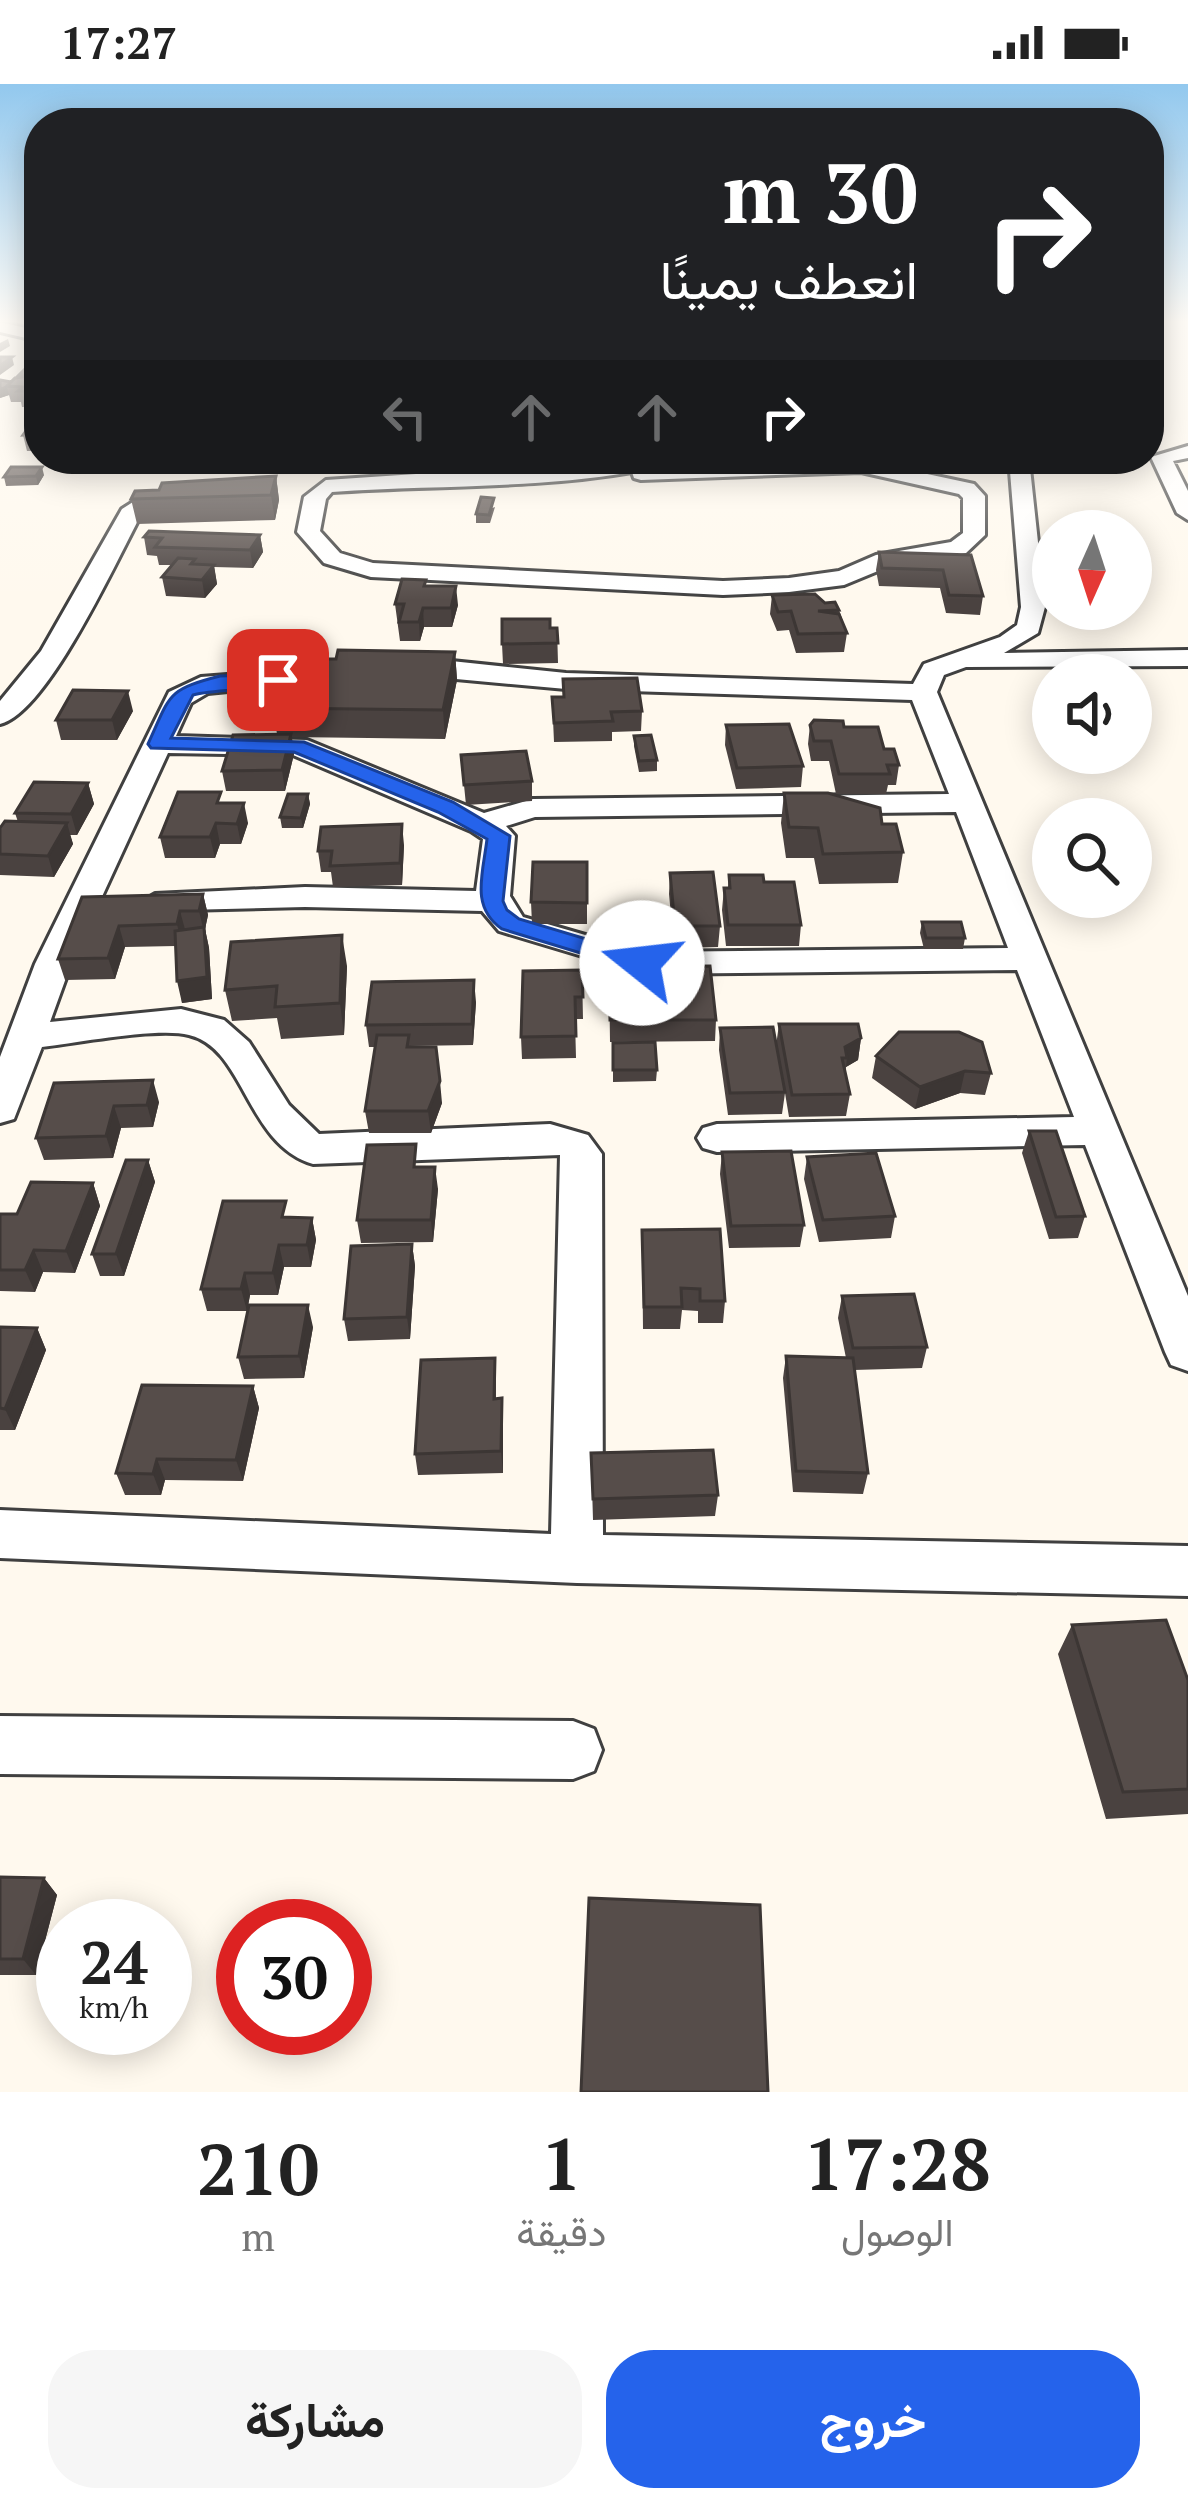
<!DOCTYPE html>
<html lang="ar">
<head>
<meta charset="utf-8">
<style>
  :root { --surface:#fff; --page:#f6f6f6; --text:#222; --muted:#767676; --accent:#2563eb }
  body { margin:0; font-family:"PT Serif",Vazirmatn,serif; background:var(--page); color:var(--text); direction:rtl; height:100vh; display:flex; flex-direction:column; font-size:45px; white-space:nowrap }
  * { box-sizing:border-box; margin:0 }
  p { font-size:39px; color:var(--muted) }
  .icon { flex:none; width:66px; height:66px; fill:none; stroke:currentColor; stroke-width:2; stroke-linecap:round; stroke-linejoin:round }
  .map { position:relative; height:2008px; overflow:hidden; direction:ltr }
  .panel { display:flex; flex-direction:column; background:var(--surface); flex:1 }
  .panel>* { flex:none }
  .banner { position:absolute; left:24px; top:24px; width:1140px; height:366px; border-radius:48px; box-shadow:0 6px 30px #0003; direction:rtl; background:#202124; color:#fff; overflow:hidden }
  .needle { width:78px; rotate:183deg }
  .controls { position:absolute; left:1032px; top:426px; display:grid; gap:24px }
  .controls a { display:grid; place-items:center; width:120px; height:120px; border-radius:50%; background:var(--surface); box-shadow:0 6px 30px #0003; font-size:60px }
  .speed { position:absolute; left:36px; top:1815px; display:flex; gap:24px; font-size:60px; font-weight:700; text-align:center }
  .speed>* { display:grid; place-content:center; width:156px; height:156px; border-radius:50%; background:var(--surface); box-shadow:0 6px 30px #0003; line-height:1 }
  .speed small { font-size:30px; font-weight:400 }
  .speed .limit { border:18px solid #d22; background:#fff; color:#111 }
  .pin { position:absolute; display:grid; place-items:center; width:102px; height:102px; color:#fff; margin:-51px; border-radius:24px; box-shadow:0 6px 18px #0006 }
  .me { position:absolute; width:132px; margin:-66px; rotate:286deg; stroke-linejoin:round; filter:drop-shadow(0 0 9px #0008) }
  .turn { display:flex; align-items:center; gap:42px; height:252px; padding:0 48px; font-size:54px }
  .turn .icon { width:156px; height:156px; stroke-width:2.5 }
  .turn b { display:block; font-size:84px; line-height:102px }
  .lanes { display:flex; align-items:center; height:114px; padding:0 48px; background:#0003; justify-content:center; gap:60px; direction:ltr }
  .lanes .off { opacity:.35 }
  .eta { display:flex; justify-content:space-evenly; align-items:center; height:204px; text-align:center }
  .eta b { font-size:72px; font-weight:700; line-height:84px }
  .primary-button { display:flex; gap:24px; margin-top:auto; padding:24px 48px }
  .primary-button a { flex:1; height:138px; border-radius:48px; background:var(--accent); color:#fff; font-size:48px; font-weight:700; line-height:138px; text-align:center }
  .primary-button a+a { background:var(--page); color:var(--text) }
  .status { display:flex; justify-content:space-between; align-items:center; height:84px; padding:0 60px; background:var(--surface); direction:ltr }
  .status svg { height:33px; fill:currentColor }
  .map>svg:first-child { display:block }
</style>
</head>
<body>
<div class="status"><b>17:27</b><svg viewBox="0 0 49 12"><path d="M0 12V9h3v3zM5 12V6h3v6zM10 12V3h3v9zM15 12V0h3v12zM26 1h20v11H26zM47 4h2v5h-2z"/></svg></div>
<div class="map">
<svg width="1188" height="2008" viewBox="0 0 1188 2008">
  <rect width="100%" height="100%" fill="#fff9ee"/>
  <g fill="none" stroke-linecap="round" stroke-linejoin="round">
    <g stroke="#404040" stroke-width="6">
      <path id="street" d="M 0,238 L 39,247 L 39,257 L 0,248 Z
        M 1188,362 L 1188,374 L 1173,377 L 1188,407 L 1188,436 L 1177,429 L 1151,373 Z
        M 633,375 L 679,375 L 658,383 L 857,375 L 974,400 L 985,412 L 985,451 L 966,469 L 890,482 L 844,501 L 789,508 L 723,511 L 371,493 L 324,479 L 297,448 L 304,413 L 326,396 L 461,387 L 559,388 ZM 632,388 L 634,394 L 641,396 L 861,388 L 959,410 L 963,414 L 963,449 L 951,458 L 876,471 L 839,487 L 789,494 L 723,497 L 373,479 L 340,469 L 320,447 L 326,415 L 332,408 C 432,401 533,405 632,388 Z
        M 1009,375 L 1029,375 L 1045,523 L 1038,549 L 1004,569 L 1188,566 L 1188,582 L 966,583 L 944,591 L 937,608 L 1188,1212 L 1188,1287 L 1171,1281 L 1165,1268 L 1085,1061 L 717,1068 L 703,1064 L 697,1054 L 703,1044 L 717,1040 L 1074,1033 L 1017,886 L 642,890 L 499,847 L 482,827 L 305,823 L 143,827 L 138,820 L 155,810 L 305,803 L 476,807 L 483,755 L 471,747 L 293,671 L 168,669 L 71,880 L 50,938 L 181,925 L 224,936 L 249,958 L 289,1021 L 319,1050 L 550,1040 L 588,1051 L 602,1070 L 603,1451 L 1188,1462 L 1188,1512 L 577,1499 L 0,1474 L 0,1426 L 551,1450 L 560,1071 L 313,1080 C 246,1060 245,964 189,951 C 158,943 77,959 42,963 L 14,1035 L 0,1039 L 0,973 L 35,880 L 169,608 L 201,593 L 347,582 L 350,588 L 347,594 L 337,596 L 208,609 L 191,619 L 176,652 L 307,656 L 484,729 L 533,715 L 949,710 L 912,616 L 566,605 L 402,590 L 389,582 L 402,574 L 423,574 L 566,589 L 913,600 L 924,580 L 1000,553 L 1017,541 L 1021,523 ZM 956,728 L 1008,864 L 644,868 L 523,833 L 510,812 L 515,752 L 506,742 L 535,733 Z
        M 133,418 L 144,425 C 119,471 48,629 0,640 L 0,617 L 41,567 L 122,425 Z
        M 0,1632 L 573,1637 L 594,1645 L 602,1666 L 594,1687 L 573,1695 L 0,1690 Z"/>
    </g>
    <use href="#street" fill="#fff" fill-rule="evenodd"/>
  </g>
  <path fill="#4a4240" d="M 39,282 L 39,323 L 22,323 L 21,318 L 11,318 L 9,311 L 0,314 L 0,296 L 11,298 L 20,293 L 19,291 Z
    M 39,337 L 39,367 L 27,367 L 23,351 Z
    M 44,391 L 38,401 L 6,402 L 4,393 Z
    M 276,392 L 279,416 L 275,436 L 137,440 L 131,415 L 159,406 Z
    M 495,423 L 490,439 L 476,439 L 476,430 Z
    M 260,451 L 263,468 L 253,484 L 214,483 L 217,500 L 205,514 L 166,512 L 162,493 L 172,481 L 159,481 L 157,472 L 147,471 L 144,453 Z
    M 879,468 L 971,471 L 983,512 L 980,531 L 946,529 L 940,504 L 879,502 L 876,486 Z
    M 426,496 L 426,502 L 458,521 L 452,543 L 424,543 L 420,557 L 400,557 L 395,520 Z
    M 772,511 L 825,519 L 839,526 L 847,549 L 844,568 L 796,569 L 789,546 L 777,547 L 770,530 Z
    M 550,544 L 557,544 L 558,579 L 503,580 L 502,560 Z
    M 455,568 L 457,596 L 445,655 L 292,653 L 294,670 L 285,707 L 226,707 L 222,687 L 277,650 L 273,624 L 336,575 Z
    M 563,595 L 642,627 L 641,647 L 612,648 L 612,657 L 554,658 L 552,613 L 563,613 Z
    M 133,627 L 117,656 L 61,656 L 56,636 Z
    M 726,641 L 803,682 L 801,703 L 736,705 L 725,661 Z
    M 810,641 L 844,643 L 884,665 L 899,681 L 896,701 L 888,701 L 886,710 L 836,710 L 829,677 L 811,677 L 808,660 Z
    M 634,652 L 657,676 L 657,687 L 639,688 L 634,662 Z
    M 461,671 L 532,697 L 532,717 L 466,721 Z
    M 88,699 L 94,720 L 77,751 L 70,751 L 73,760 L 54,793 L 0,791 L 0,744 L 18,738 L 15,729 Z
    M 784,709 L 882,740 L 903,768 L 898,799 L 819,800 L 814,774 L 786,774 L 781,739 Z
    M 308,710 L 310,720 L 303,744 L 282,744 L 280,733 Z
    M 223,719 L 248,739 L 241,760 L 220,760 L 215,774 L 165,774 L 160,753 Z
    M 404,761 L 402,801 L 333,803 L 331,788 L 321,788 L 318,767 Z
    M 587,778 L 587,840 L 532,840 L 531,818 Z
    M 670,789 L 720,842 L 718,863 L 674,864 L 669,810 Z
    M 729,791 L 764,798 L 801,841 L 799,862 L 726,862 L 722,826 L 724,804 L 728,804 Z
    M 203,810 L 208,831 L 205,845 L 209,864 L 212,915 L 182,919 L 176,862 L 125,863 L 115,895 L 65,896 L 58,875 L 82,813 Z
    M 922,838 L 965,854 L 963,865 L 924,865 L 920,849 Z
    M 347,882 L 344,951 L 281,955 L 277,934 L 232,937 L 225,906 Z
    M 609,883 L 716,936 L 715,957 L 610,958 Z
    M 582,886 L 583,935 L 575,935 L 576,974 L 522,975 L 521,953 Z
    M 476,918 L 473,961 L 410,962 L 442,1019 L 431,1049 L 369,1049 L 365,1027 L 375,963 L 369,963 L 366,941 Z
    M 779,940 L 861,954 L 858,976 L 846,983 L 845,989 L 850,1010 L 846,1032 L 789,1033 L 785,1009 L 782,1030 L 728,1031 L 719,966 L 720,944 L 776,962 Z
    M 613,959 L 657,986 L 656,997 L 613,998 Z
    M 876,972 L 991,989 L 985,1011 L 960,1009 L 915,1025 L 872,994 Z
    M 54,999 L 159,1018 L 153,1043 L 121,1044 L 113,1074 L 44,1076 L 36,1054 Z
    M 1029,1047 L 1085,1132 L 1078,1154 L 1049,1155 L 1022,1069 Z
    M 722,1068 L 804,1141 L 800,1163 L 729,1164 L 720,1090 Z
    M 807,1073 L 895,1132 L 891,1154 L 819,1158 L 804,1095 Z
    M 148,1076 L 155,1098 L 124,1192 L 100,1192 L 92,1170 Z
    M 419,1083 L 438,1105 L 433,1158 L 361,1159 L 357,1136 Z
    M 93,1099 L 100,1122 L 75,1189 L 43,1188 L 35,1208 L 0,1207 L 0,1130 L 17,1130 Z
    M 289,1133 L 312,1134 L 316,1156 L 311,1183 L 284,1183 L 278,1211 L 250,1211 L 247,1227 L 207,1227 L 201,1205 Z
    M 642,1146 L 725,1217 L 723,1239 L 698,1239 L 698,1227 L 682,1226 L 680,1245 L 643,1245 Z
    M 412,1160 L 415,1182 L 410,1255 L 348,1257 L 344,1235 Z
    M 842,1212 L 927,1263 L 922,1284 L 854,1286 L 868,1389 L 863,1410 L 793,1408 L 783,1294 L 786,1272 L 846,1274 L 838,1234 Z
    M 0,1243 L 37,1244 L 46,1266 L 15,1346 L 0,1346 Z
    M 313,1243 L 304,1294 L 244,1295 L 238,1273 Z
    M 496,1295 L 496,1315 L 503,1336 L 503,1389 L 418,1391 L 415,1370 Z
    M 253,1302 L 259,1324 L 243,1397 L 165,1396 L 161,1411 L 125,1411 L 116,1389 Z
    M 591,1369 L 718,1411 L 715,1432 L 593,1436 Z
    M 1072,1541 L 1188,1596 L 1188,1730 L 1106,1735 L 1058,1570 Z
    M 0,1793 L 44,1794 L 57,1811 L 36,1891 L 0,1891 Z"/>
  <path fill="#3c3634" d="M 8,255 L 10,262 L 0,268 L 0,259 Z
    M 12,273 L 14,281 L 0,291 L 0,282 Z
    M 7,303 L 9,311 L 0,314 L 0,306 Z
    M 42,383 L 44,391 L 38,401 L 36,392 Z
    M 276,392 L 279,416 L 275,436 L 271,411 Z
    M 260,451 L 263,468 L 253,484 L 250,466 Z
    M 214,481 L 217,500 L 205,514 L 202,496 Z
    M 456,502 L 458,521 L 452,543 L 451,524 Z
    M 423,524 L 424,543 L 420,557 L 419,538 Z
    M 455,568 L 457,596 L 445,655 L 443,626 Z
    M 128,607 L 133,627 L 117,656 L 112,636 Z
    M 291,650 L 294,670 L 285,707 L 282,686 Z
    M 88,699 L 94,720 L 77,751 L 71,730 Z
    M 308,710 L 310,720 L 303,744 L 301,734 Z
    M 244,719 L 248,739 L 241,760 L 237,740 Z
    M 67,739 L 73,760 L 54,793 L 48,772 Z
    M 216,739 L 220,760 L 215,774 L 210,753 Z
    M 402,740 L 404,761 L 402,801 L 400,779 Z
    M 203,810 L 208,831 L 205,845 L 209,864 L 212,915 L 182,919 L 177,897 L 204,848 L 199,827 Z
    M 180,827 L 186,849 L 182,862 L 177,840 Z
    M 119,842 L 125,863 L 115,895 L 108,874 Z
    M 342,851 L 347,882 L 344,951 L 340,919 Z
    M 474,896 L 476,918 L 473,961 L 472,940 Z
    M 861,954 L 858,976 L 846,983 L 847,974 L 845,963 Z
    M 965,987 L 960,1009 L 915,1025 L 920,1003 Z
    M 153,996 L 159,1018 L 153,1043 L 147,1021 Z
    M 440,997 L 442,1019 L 431,1049 L 428,1027 Z
    M 114,1022 L 121,1044 L 113,1074 L 106,1052 Z
    M 148,1076 L 155,1098 L 124,1192 L 116,1170 Z
    M 435,1083 L 438,1105 L 433,1158 L 431,1136 Z
    M 93,1099 L 100,1122 L 75,1189 L 66,1167 Z
    M 312,1134 L 316,1156 L 311,1183 L 307,1161 Z
    M 412,1160 L 415,1182 L 410,1255 L 407,1233 Z
    M 279,1161 L 284,1183 L 278,1211 L 273,1189 Z
    M 34,1166 L 43,1188 L 35,1208 L 25,1186 Z
    M 245,1189 L 250,1211 L 247,1227 L 241,1205 Z
    M 308,1221 L 313,1243 L 304,1294 L 299,1272 Z
    M 37,1244 L 46,1266 L 15,1346 L 5,1325 Z
    M 253,1302 L 259,1324 L 243,1397 L 236,1376 Z
    M 502,1314 L 503,1336 L 503,1389 L 501,1367 Z
    M 157,1375 L 165,1396 L 161,1411 L 153,1390 Z
    M 44,1794 L 57,1811 L 36,1891 L 23,1875 Z"/>
  <path fill="#564d4a" stroke="#3c3634" stroke-width="3" d="M 0,273 L 12,273 L 0,282 Z
    M 28,282 L 39,282 L 39,307 L 18,307 L 23,303 L 7,302 L 15,294 L 35,291 L 19,291 Z
    M 0,296 L 11,298 L 7,302 L 8,302 L 0,306 Z
    M 33,337 L 39,337 L 39,350 L 23,351 Z
    M 11,383 L 42,383 L 36,392 L 4,393 Z
    M 276,392 L 271,411 L 131,415 L 135,407 L 159,406 L 162,399 Z
    M 481,413 L 494,414 L 489,431 L 476,430 Z
    M 149,447 L 260,451 L 250,466 L 155,463 L 162,454 L 144,453 Z
    M 879,468 L 971,471 L 983,512 L 949,511 L 943,486 L 882,484 Z
    M 178,474 L 195,475 L 191,480 L 214,481 L 202,496 L 162,493 Z
    M 402,495 L 426,496 L 424,502 L 456,502 L 451,524 L 423,524 L 419,538 L 399,538 L 404,520 L 395,520 Z
    M 815,510 L 825,519 L 835,518 L 839,526 L 818,527 L 839,530 L 847,549 L 798,550 L 791,527 L 778,528 L 772,511 Z
    M 502,535 L 550,535 L 550,544 L 557,544 L 558,559 L 502,560 Z
    M 338,566 L 455,568 L 443,626 L 273,624 L 292,575 L 336,575 Z
    M 637,594 L 642,627 L 611,628 L 613,637 L 554,639 L 552,613 L 564,613 L 563,595 Z
    M 73,606 L 128,607 L 112,636 L 56,636 Z
    M 814,636 L 843,637 L 844,643 L 878,643 L 884,665 L 894,665 L 899,681 L 887,681 L 890,690 L 839,690 L 831,657 L 814,657 L 810,641 Z
    M 789,640 L 803,682 L 737,684 L 726,641 Z
    M 291,650 L 282,686 L 222,687 L 233,651 Z
    M 651,651 L 657,676 L 639,677 L 634,652 Z
    M 526,667 L 532,697 L 464,701 L 461,671 Z
    M 34,698 L 88,699 L 71,730 L 15,729 Z
    M 178,708 L 221,708 L 217,719 L 244,719 L 237,740 L 216,739 L 210,753 L 160,753 Z
    M 784,709 L 828,709 L 880,724 L 882,740 L 896,740 L 903,768 L 823,770 L 818,744 L 789,743 Z
    M 288,710 L 308,710 L 301,734 L 280,733 Z
    M 5,737 L 67,739 L 48,772 L 0,770 L 0,744 Z
    M 402,740 L 400,779 L 330,782 L 332,767 L 318,767 L 321,743 Z
    M 533,778 L 587,778 L 587,819 L 531,818 Z
    M 713,788 L 720,842 L 675,842 L 670,789 Z
    M 729,791 L 763,791 L 764,798 L 794,798 L 801,841 L 728,841 L 724,804 L 730,804 Z
    M 203,810 L 199,827 L 180,827 L 177,840 L 119,842 L 108,874 L 58,875 L 82,813 Z
    M 922,838 L 961,838 L 965,854 L 926,854 Z
    M 204,843 L 207,893 L 177,897 L 175,847 Z
    M 342,851 L 340,919 L 275,923 L 277,902 L 225,906 L 231,858 Z
    M 710,882 L 716,936 L 610,936 L 609,883 Z
    M 582,886 L 583,913 L 575,913 L 576,952 L 521,953 L 523,887 Z
    M 474,896 L 472,940 L 366,941 L 372,898 Z
    M 779,940 L 858,940 L 861,954 L 845,963 L 847,974 L 842,974 L 850,1010 L 792,1011 Z
    M 773,943 L 785,1008 L 730,1009 L 720,944 Z
    M 899,948 L 959,948 L 982,958 L 991,989 L 965,987 L 920,1003 L 876,972 Z
    M 377,951 L 409,951 L 407,963 L 436,963 L 440,997 L 428,1027 L 365,1027 Z
    M 655,958 L 657,986 L 613,986 L 613,959 Z
    M 153,996 L 147,1021 L 114,1022 L 106,1052 L 36,1054 L 54,999 Z
    M 1029,1047 L 1056,1047 L 1085,1132 L 1056,1133 Z
    M 416,1060 L 414,1083 L 435,1083 L 431,1136 L 357,1136 L 367,1061 Z
    M 791,1067 L 804,1141 L 731,1142 L 722,1068 Z
    M 876,1069 L 895,1132 L 823,1136 L 807,1073 Z
    M 126,1076 L 148,1076 L 116,1170 L 92,1170 Z
    M 31,1098 L 93,1099 L 66,1167 L 34,1166 L 25,1186 L 0,1186 L 0,1130 L 17,1130 Z
    M 223,1117 L 286,1117 L 282,1133 L 312,1134 L 307,1161 L 279,1161 L 273,1189 L 245,1189 L 241,1205 L 201,1205 Z
    M 720,1145 L 725,1217 L 700,1217 L 700,1205 L 681,1204 L 682,1223 L 644,1223 L 642,1146 Z
    M 412,1160 L 407,1233 L 344,1235 L 351,1162 Z
    M 914,1210 L 927,1263 L 853,1264 L 842,1212 Z
    M 249,1221 L 308,1221 L 299,1272 L 238,1273 Z
    M 0,1243 L 37,1244 L 5,1325 L 0,1324 Z
    M 786,1272 L 853,1274 L 868,1389 L 796,1387 Z
    M 495,1274 L 494,1315 L 502,1314 L 501,1367 L 415,1370 L 421,1276 Z
    M 142,1301 L 253,1302 L 236,1376 L 157,1375 L 153,1390 L 116,1389 Z
    M 713,1366 L 718,1411 L 593,1415 L 591,1369 Z
    M 1166,1536 L 1188,1596 L 1188,1705 L 1123,1708 L 1072,1541 Z
    M 0,1793 L 44,1794 L 23,1875 L 0,1875 Z
    M 589,1814 L 760,1821 L 768,2008 L 581,2008 Z"/>
  <linearGradient id="sky" x2="0" y2="1"><stop stop-color="#92c8ee"/><stop offset="0.46" stop-color="#fffcf7"/><stop offset="1" stop-color="#fffcf7" stop-opacity="0"/></linearGradient>
  <rect width="1188" height="516" fill="url(#sky)"/>
  <path fill="#2563eb" stroke="#184099" stroke-width="3" d="M 220,592 L 278,590 L 287,596 C 268,608 220,604 193,611 L 171,654 L 304,658 L 453,718 L 510,752 L 503,817 L 507,826 L 519,835 L 650,874 L 654,879 L 650,885 L 633,885 L 502,845 C 470,823 483,790 487,755 L 438,728 L 294,668 L 151,664 L 148,660 C 171,610 166,606 220,592 Z"/>
</svg>
<div class="controls">
<a><svg class="needle" viewBox="-14 -14 28 28"><path d="M0-13l5 13h-10z" fill="#e53935"/><path d="M0 13l5-13h-10z" fill="#767676"/></svg></a>
<a><svg class="icon" aria-label="sound" viewBox="0 0 24 24"><path d="M4 9h4l5-4v14l-5-4H4zM17 9q2 3 0 6"/></svg></a>
<a><svg class="icon" aria-label="search" viewBox="0 0 24 24"><circle cx="10" cy="10" r="6"/><path d="M15 15l6 6"/></svg></a>
</div>
<div class="speed"><div>24<small>km/h</small></div><div class="limit">30</div></div>
<div class="pin" style="left:278px;top:596px;background:#d93025"><svg class="icon" aria-label="arrive" viewBox="0 0 24 24"><path d="M6 21V4h12l-3 4 3 4H6"/></svg></div>
<svg class="me" style="left:642px;top:879px" viewBox="-20 -20 40 40"><circle r="19" fill="#fff"/><path d="M0-13L10 11 0 6-10 11z" fill="#2563eb"/></svg>
<div class="banner">
<div class="turn"><svg class="icon" aria-label="right" viewBox="0 0 24 24"><path d="M7 20v-9h11M14 6l5 5-5 5"/></svg><div><b>30 m</b>انعطف يمينًا</div></div>
<div class="lanes"><svg class="icon off" aria-label="left" viewBox="0 0 24 24"><path d="M17 20v-9H6M10 6l-5 5 5 5"/></svg><svg class="icon off" aria-label="ahead" viewBox="0 0 24 24"><path d="M12 20V5M6 11l6-6 6 6"/></svg><svg class="icon off" aria-label="ahead" viewBox="0 0 24 24"><path d="M12 20V5M6 11l6-6 6 6"/></svg><svg class="icon" aria-label="right" viewBox="0 0 24 24"><path d="M7 20v-9h11M14 6l5 5-5 5"/></svg></div>
</div>
</div>
<section class="panel">
<div class="eta">
<div><b>17:28</b><p>الوصول</p></div>
<div><b>1</b><p>دقيقة</p></div>
<div><b>210</b><p>m</p></div>
</div>
<div class="primary-button"><a>خروج</a><a>مشاركة</a></div>
</section>
</body>
</html>
